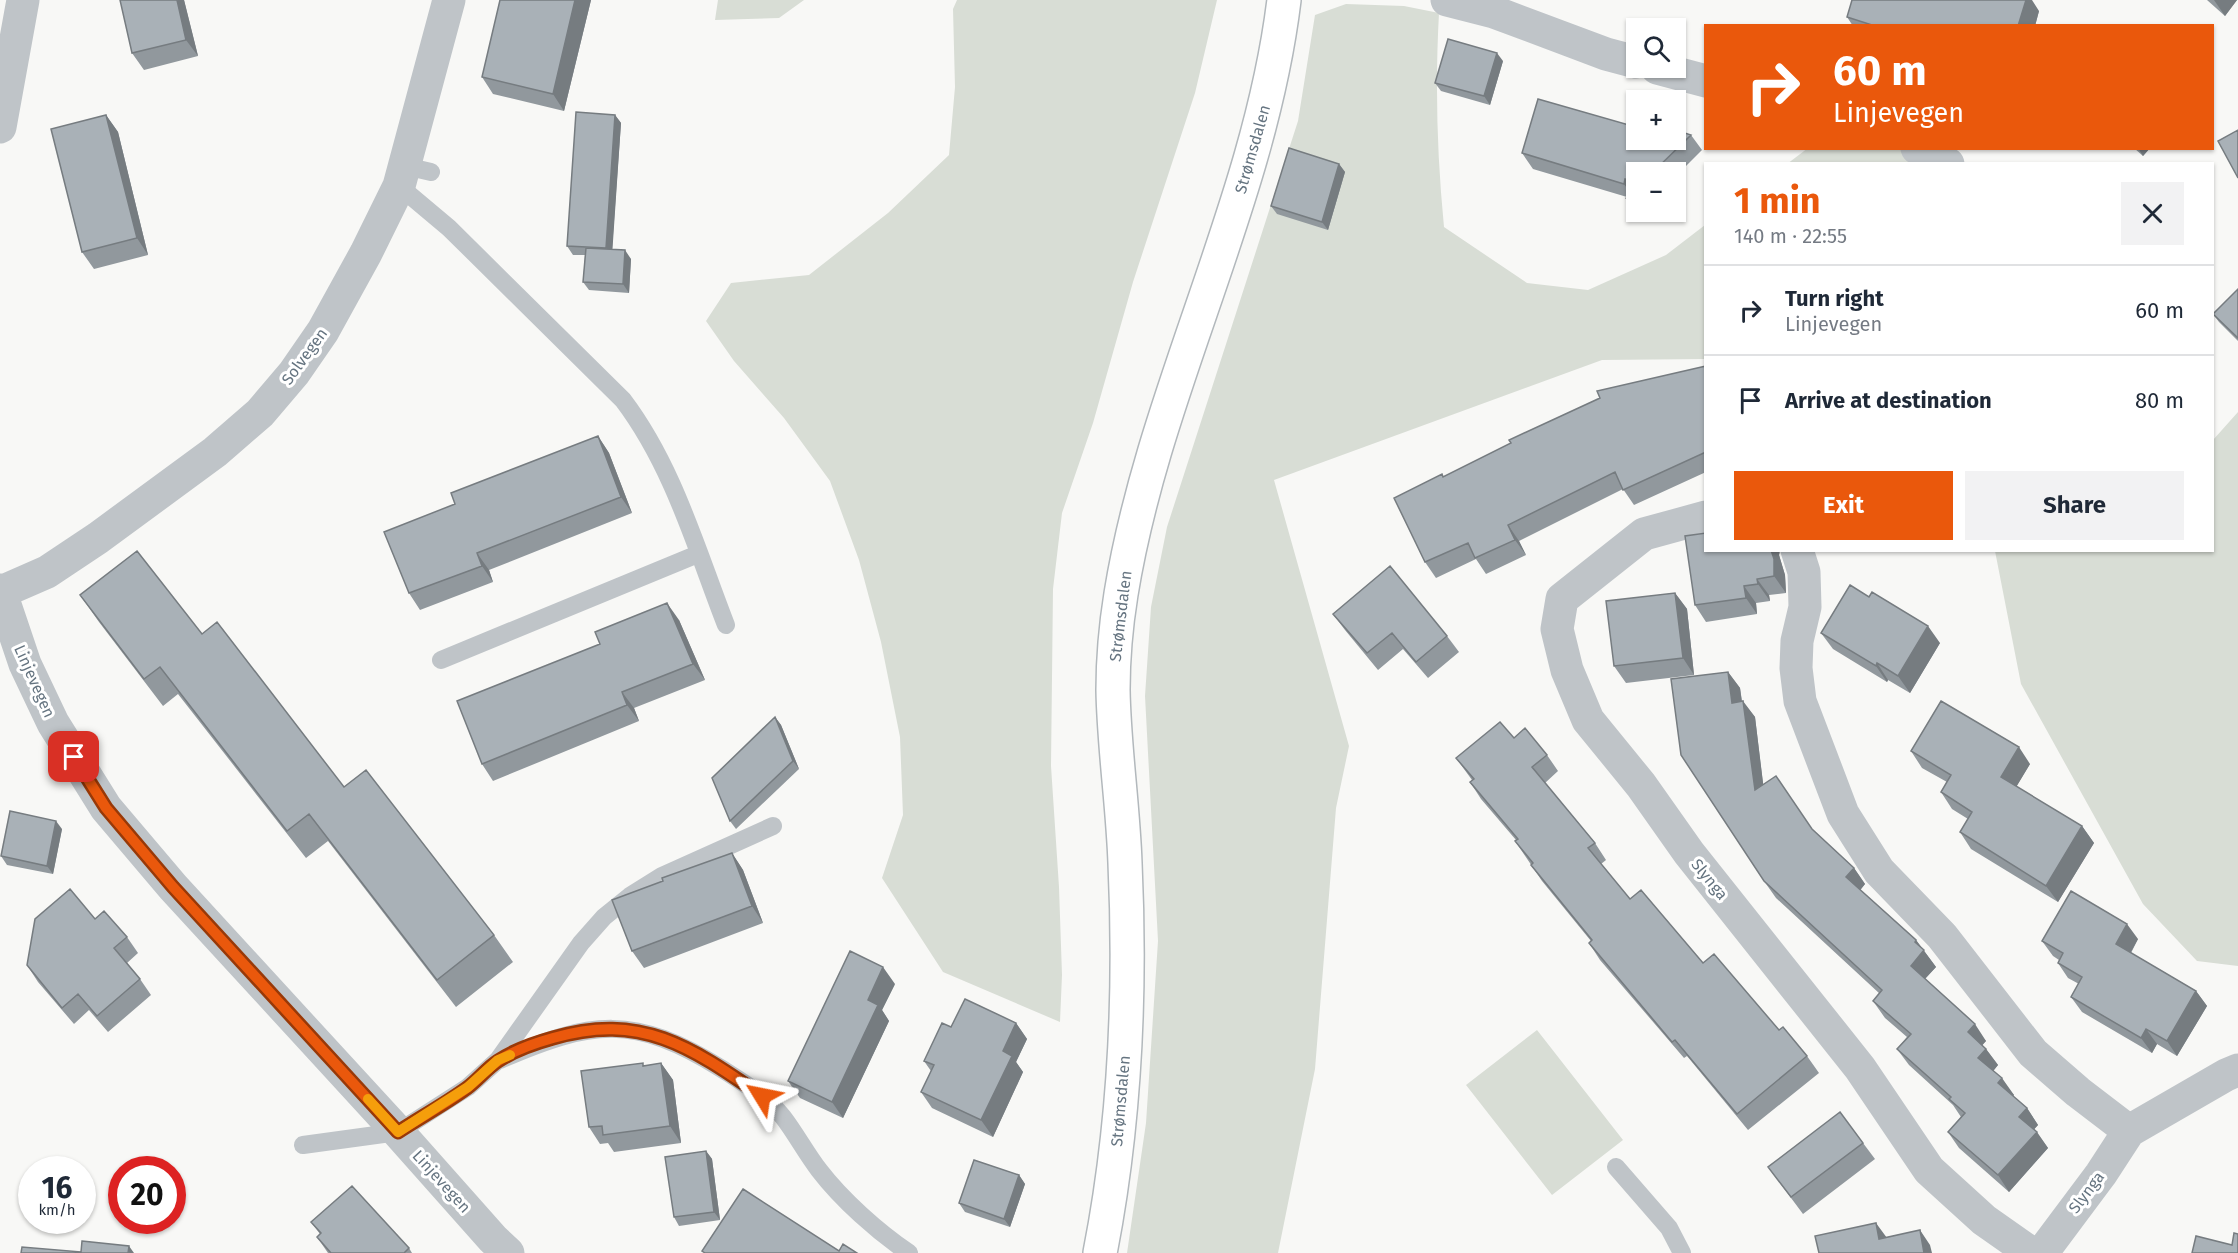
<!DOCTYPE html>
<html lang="en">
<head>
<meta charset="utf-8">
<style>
  :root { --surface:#fff; --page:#f2f2f3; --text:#1f2937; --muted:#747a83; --line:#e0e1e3; --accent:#ea580c }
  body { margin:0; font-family:"Fira Sans",sans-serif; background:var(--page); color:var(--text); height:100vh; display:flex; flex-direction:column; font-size:22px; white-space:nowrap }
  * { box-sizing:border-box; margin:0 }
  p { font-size:20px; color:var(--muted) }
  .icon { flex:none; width:33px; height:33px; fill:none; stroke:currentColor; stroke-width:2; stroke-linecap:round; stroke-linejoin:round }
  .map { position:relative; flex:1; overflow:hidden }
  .sheet { position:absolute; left:1704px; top:162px; width:510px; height:390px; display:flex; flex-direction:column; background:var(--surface); border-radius:0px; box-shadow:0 2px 4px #0004 }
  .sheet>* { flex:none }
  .guide { position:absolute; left:1704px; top:24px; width:510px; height:126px; border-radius:0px; box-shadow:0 2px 4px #0004; background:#ea580c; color:#fff; overflow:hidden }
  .tools { position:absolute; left:1626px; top:18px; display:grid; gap:12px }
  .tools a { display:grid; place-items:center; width:60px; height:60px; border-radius:0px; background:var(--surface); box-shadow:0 2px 4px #0004; font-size:30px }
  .speed { position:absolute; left:18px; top:1156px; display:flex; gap:12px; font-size:30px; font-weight:700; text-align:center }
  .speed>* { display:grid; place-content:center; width:78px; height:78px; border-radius:50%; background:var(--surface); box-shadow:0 2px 4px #0004; line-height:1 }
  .speed small { font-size:15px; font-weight:400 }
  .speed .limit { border:9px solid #d22; background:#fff; color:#111 }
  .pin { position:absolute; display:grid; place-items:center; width:51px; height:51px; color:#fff; margin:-26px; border-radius:12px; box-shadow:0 3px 9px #0006 }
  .me { position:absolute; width:66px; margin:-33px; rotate:305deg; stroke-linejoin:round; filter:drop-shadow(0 0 4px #0008) }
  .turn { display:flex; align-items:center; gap:21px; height:126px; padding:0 30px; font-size:27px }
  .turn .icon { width:78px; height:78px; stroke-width:2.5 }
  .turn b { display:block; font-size:42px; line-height:51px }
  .round { display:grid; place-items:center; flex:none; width:63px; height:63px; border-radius:0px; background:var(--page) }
  .head { display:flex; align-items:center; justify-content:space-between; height:102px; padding:0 30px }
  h1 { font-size:36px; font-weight:700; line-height:45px; color:var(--accent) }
  .action { display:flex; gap:12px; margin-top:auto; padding:12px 30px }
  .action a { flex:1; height:69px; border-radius:0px; background:var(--accent); color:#fff; font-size:24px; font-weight:700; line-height:69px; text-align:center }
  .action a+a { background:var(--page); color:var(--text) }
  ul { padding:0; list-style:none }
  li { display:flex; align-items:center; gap:18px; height:90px; padding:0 30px; border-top:2px solid var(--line) }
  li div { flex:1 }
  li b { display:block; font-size:22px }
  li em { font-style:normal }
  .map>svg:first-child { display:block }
</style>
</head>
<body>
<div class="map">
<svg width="2238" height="1253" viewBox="0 0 2238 1253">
  <rect width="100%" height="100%" fill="#f8f8f6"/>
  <path fill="#d8ddd5" d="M 718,0 L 804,0 L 779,18 L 715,20 Z
    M 957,0 L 1217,0 L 1195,93 L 1133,282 L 1093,423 L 1062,513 L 1053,589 L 1051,766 L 1059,887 L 1062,975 L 1060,1022 L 943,972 L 882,878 L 903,815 L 900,737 L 881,642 L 859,560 L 830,481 L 784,418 L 734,361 L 706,321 L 731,283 L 809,275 L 888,213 L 949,155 L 955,87 L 953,9 Z
    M 1346,4 L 1404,6 L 1439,13 C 1435,85 1437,155 1444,227 L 1527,283 L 1588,290 L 1666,255 L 1705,225 L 1705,359 L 1602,360 L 1274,480 L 1349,746 L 1336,808 L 1315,1069 L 1278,1253 L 1127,1253 L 1146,1123 L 1158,941 L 1145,696 L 1151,607 L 1167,527 L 1298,121 L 1315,15 Z
    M 1808,148 L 1910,149 L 1934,164 L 1787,164 Z
    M 2238,412 L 2238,966 L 2197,961 L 2143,904 L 2021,684 L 1995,551 L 2212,550 L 2213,440 Z
    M 1537,1030 L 1623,1140 L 1552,1195 L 1466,1085 Z"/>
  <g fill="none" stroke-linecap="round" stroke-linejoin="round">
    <g stroke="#b2b8bc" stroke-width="36">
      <path id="secondary" d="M 1100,1253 C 1125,1125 1131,993 1125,863 C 1123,805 1114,748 1113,690 C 1113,658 1116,625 1121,594 C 1154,390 1259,205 1284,0"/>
    </g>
    <path stroke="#bfc4c8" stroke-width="18" d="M 405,166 L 431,172
      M 399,186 L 449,228 L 623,400 C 673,466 696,548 726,625
      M 441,660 L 698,554
      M 500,1060 C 592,1020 634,1014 722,1069 C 744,1083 767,1097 783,1117 C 796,1134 806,1153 819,1170 C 842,1200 878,1232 909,1253
      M 303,1145 L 398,1132 L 468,1087 L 498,1060 L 581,943 L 604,917 L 630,896 L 662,876 L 773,826
      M 1616,1167 L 1669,1228 L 1682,1253"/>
    <path stroke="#bfc4c8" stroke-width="33" d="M 1447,0 L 1494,12 L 1606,54 L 1636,62
      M 1657,68 L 1706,81
      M 0,127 L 23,0
      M 1917,148 L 1948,164
      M 1706,517 L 1644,534 L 1562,599 L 1557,629 L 1567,670 L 1588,720 L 1641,785 L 1689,853 L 1860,1068 L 1929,1170 L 1984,1220 L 2031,1253
      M 1797,550 L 1804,572 L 1805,607 L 1797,641 L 1796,668 L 1800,701 L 1843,814 L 1879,871 L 1942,936 L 2033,1053 L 2078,1092 L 2129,1131
      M 0,590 L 25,664 L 53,723 L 106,808 L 173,887 L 398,1132 L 493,1239 L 508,1253
      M 1,592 L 47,572 L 98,538 L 215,452 L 260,413 L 294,373 L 323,331 L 366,253 L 399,186 L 449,0
      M 2042,1253 L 2101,1174 L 2129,1131 L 2226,1075 L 2238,1070"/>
    <use href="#secondary" stroke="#fff" stroke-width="33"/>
  </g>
  <path fill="#91989d" d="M 184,0 L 198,56 L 144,70 L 132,53 Z
    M 500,0 L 591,0 L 564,111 L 493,94 L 482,77 Z
    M 2207,0 L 2237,0 L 2225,16 Z
    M 2039,11 L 2035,26 L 1853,26 L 1847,17 Z
    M 1503,61 L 1490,105 L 1441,91 L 1435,83 Z
    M 106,115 L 118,132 L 148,255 L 94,269 L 82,252 Z
    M 615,115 L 621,123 L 612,249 L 631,259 L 629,293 L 589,290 L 583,282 L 585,255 L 573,255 L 567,246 Z
    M 1691,135 L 1702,150 L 1676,176 L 1676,172 L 1636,172 L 1636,212 L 1640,212 L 1637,214 L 1626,199 L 1627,197 L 1533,169 L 1522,153 L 1636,140 Z
    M 2134,148 L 2150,148 L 2143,156 Z
    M 1339,164 L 1345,172 L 1328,230 L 1277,214 L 1271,206 Z
    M 2238,289 L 2238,341 L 2219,322 L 2213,314 Z
    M 1706,366 L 1706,472 L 1634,505 L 1623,489 L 1519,541 L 1526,555 L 1486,574 L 1476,559 L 1436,578 L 1425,562 L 1444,477 Z
    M 598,436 L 609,453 L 632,513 L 489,570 L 493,582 L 420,610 L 409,593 L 455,504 Z
    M 1706,550 L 1780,550 L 1779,555 L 1785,575 L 1786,593 L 1769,595 L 1770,601 L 1756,603 L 1757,614 L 1706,622 L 1695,605 Z
    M 1675,593 L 1687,609 L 1694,675 L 1626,683 L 1614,666 Z
    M 80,595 L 202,634 L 344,787 L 494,935 L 513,962 L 456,1007 L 328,841 L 306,858 L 178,694 L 163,706 L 99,622 Z
    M 1333,614 L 1447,636 L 1459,652 L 1428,678 L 1403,649 L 1378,670 L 1345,630 Z
    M 679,620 L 705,680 L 634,708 L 639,721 L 493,781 L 482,764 Z
    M 1821,633 L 1940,643 L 1910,693 L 1888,680 L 1887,682 L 1833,649 Z
    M 1728,672 L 1740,688 L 1742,701 L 1755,717 L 1763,784 L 1854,868 L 1865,884 L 1860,890 L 1916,940 L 1936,967 L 1925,979 L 1986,1041 L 1982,1045 L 1986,1049 L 1998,1065 L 1993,1071 L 2014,1095 L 2013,1096 L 2027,1108 L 2038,1125 L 2034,1129 L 2048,1148 L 2009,1192 L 1959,1148 L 1948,1132 L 1961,1117 L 1953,1105 L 1909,1065 L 1897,1049 L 1907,1037 L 1885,1018 L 1873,1001 L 1880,994 L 1776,898 L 1764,881 Z
    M 775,717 L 781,725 L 799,769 L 736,829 L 730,821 Z
    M 1514,738 L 1547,755 L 1558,771 L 1545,783 L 1595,843 L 1606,860 L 1601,864 L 1630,899 L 1703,963 L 1779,1030 L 1807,1056 L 1819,1073 L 1748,1130 L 1687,1056 L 1684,1058 L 1600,960 L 1589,943 L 1591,941 L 1542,881 L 1515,841 L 1516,840 L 1481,799 L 1470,782 L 1472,780 L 1456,758 Z
    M 1911,751 L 2030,764 L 2016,787 L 2082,826 L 2094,843 L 2058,902 L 1971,849 L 1960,832 L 1968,819 L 1952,809 L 1941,792 L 1947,782 L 1922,768 Z
    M 62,829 L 53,874 L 7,865 L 1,856 Z
    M 732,853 L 743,870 L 763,923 L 644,968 L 632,951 L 663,881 Z
    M 95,919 L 127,937 L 138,953 L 127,963 L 140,979 L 151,995 L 108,1032 L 89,1010 L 74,1024 L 38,982 L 27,965 Z
    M 2138,939 L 2131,953 L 2196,991 L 2207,1006 L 2177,1056 L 2157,1044 L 2152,1053 L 2082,1012 L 2071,997 L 2079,984 L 2068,978 L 2058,963 L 2059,960 L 2053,956 L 2042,941 Z
    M 895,984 L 882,1010 L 889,1021 L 843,1118 L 800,1098 L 788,1081 Z
    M 1016,1023 L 1027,1039 L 1016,1062 L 1023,1072 L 993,1137 L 932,1108 L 921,1092 L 931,1071 L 924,1061 L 951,1027 Z
    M 661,1063 L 673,1080 L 681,1143 L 614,1152 L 608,1143 L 600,1144 L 589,1127 L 645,1066 Z
    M 1863,1143 L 1875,1159 L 1803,1214 L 1768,1167 Z
    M 706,1151 L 712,1159 L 720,1220 L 679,1226 L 674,1217 Z
    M 1019,1175 L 1025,1184 L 1010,1227 L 965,1212 L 959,1203 Z
    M 311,1222 L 409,1248 L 412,1253 L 328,1253 L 317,1237 L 320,1234 Z"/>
  <path fill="#767c80" d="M 177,0 L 184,0 L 198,56 L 186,40 Z
    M 575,0 L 591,0 L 564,111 L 553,94 Z
    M 2026,0 L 2032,0 L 2039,11 L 2035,26 L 2018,26 Z
    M 2214,0 L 2237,0 L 2225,16 Z
    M 1497,53 L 1503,61 L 1490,105 L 1484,96 Z
    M 106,115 L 118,132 L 148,255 L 137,238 Z
    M 615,115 L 621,123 L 612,256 L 606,248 Z
    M 2138,148 L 2150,148 L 2143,156 Z
    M 1339,164 L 1345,172 L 1328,230 L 1322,222 Z
    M 1625,179 L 1634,192 L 1631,194 L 1624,184 Z
    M 625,250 L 631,259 L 629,293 L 623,284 Z
    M 598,436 L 609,453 L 632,513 L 621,497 Z
    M 1508,525 L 1519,541 L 1526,555 L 1515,540 Z
    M 1771,550 L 1780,550 L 1779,555 L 1785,575 L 1786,593 L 1774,576 Z
    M 477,553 L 489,570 L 493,582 L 482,566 Z
    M 1757,579 L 1769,595 L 1770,601 L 1758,584 Z
    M 1744,586 L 1756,603 L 1757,614 L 1746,598 Z
    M 1675,593 L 1687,609 L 1694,675 L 1683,658 Z
    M 667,603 L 679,620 L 705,680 L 693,664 Z
    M 1928,626 L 1940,643 L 1910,693 L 1898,676 Z
    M 1877,663 L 1888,680 L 1887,682 L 1876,666 Z
    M 1728,672 L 1740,688 L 1744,719 L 1732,703 Z
    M 622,692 L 634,708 L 639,721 L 627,705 Z
    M 1743,701 L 1755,717 L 1766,807 L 1755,790 Z
    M 775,717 L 781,725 L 799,769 L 793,761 Z
    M 2019,747 L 2030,764 L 2012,794 L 2001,777 Z
    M 56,821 L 62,829 L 53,874 L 47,866 Z
    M 2082,826 L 2094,843 L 2058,902 L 2046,886 Z
    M 732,853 L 743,870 L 763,923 L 752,906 Z
    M 1854,868 L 1865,884 L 1858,893 L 1846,877 Z
    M 2127,924 L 2138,939 L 2127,959 L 2116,944 Z
    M 1916,940 L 1936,967 L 1922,982 L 1911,966 L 1915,942 Z
    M 883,967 L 895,984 L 882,1010 L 889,1021 L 843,1118 L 832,1102 L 868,1000 Z
    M 2196,991 L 2207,1006 L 2177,1056 L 2167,1041 Z
    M 1016,1023 L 1027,1039 L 1016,1062 L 1023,1072 L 993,1137 L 981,1120 L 1003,1051 Z
    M 1975,1024 L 1986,1041 L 1979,1049 L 1968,1032 Z
    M 2146,1029 L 2157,1044 L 2152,1053 L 2141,1038 Z
    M 1986,1049 L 1998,1065 L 1990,1075 L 1978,1058 Z
    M 661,1063 L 673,1080 L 681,1143 L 670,1126 Z
    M 2002,1078 L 2014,1095 L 2010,1100 L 1998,1083 Z
    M 2027,1108 L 2038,1125 L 2031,1133 L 2019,1117 Z
    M 2037,1132 L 2048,1148 L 2009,1192 L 1998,1175 Z
    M 706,1151 L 712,1159 L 720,1220 L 714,1212 Z
    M 1019,1175 L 1025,1184 L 1010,1227 L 1004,1219 Z
    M 1876,1223 L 1887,1238 L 1879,1239 Z
    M 1920,1230 L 1930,1245 L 1932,1253 L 1924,1253 Z
    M 129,1246 L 134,1253 L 128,1253 Z"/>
  <path fill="#a9b1b7" stroke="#767c80" stroke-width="1.5" d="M 120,0 L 177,0 L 186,40 L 132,53 Z
    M 500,0 L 575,0 L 553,94 L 482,77 Z
    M 1852,0 L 2026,0 L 2018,26 L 1875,26 L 1847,17 Z
    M 1448,39 L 1497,53 L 1484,96 L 1435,83 Z
    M 1538,99 L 1636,127 L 1636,140 L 1676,140 L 1676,130 L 1691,135 L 1653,172 L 1636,172 L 1636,189 L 1626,199 L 1632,181 L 1625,179 L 1624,184 L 1522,153 Z
    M 576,112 L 615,115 L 606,248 L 567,246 Z
    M 106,115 L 137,238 L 82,252 L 51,129 Z
    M 2238,130 L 2238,178 L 2218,141 Z
    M 1289,148 L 1339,164 L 1322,222 L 1271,206 Z
    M 586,248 L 625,250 L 623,284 L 583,282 Z
    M 2238,289 L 2238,338 L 2213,314 Z
    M 1706,366 L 1706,452 L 1623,490 L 1615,472 L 1508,525 L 1515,540 L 1475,558 L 1468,543 L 1425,562 L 1394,498 L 1442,474 L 1443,477 L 1511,443 L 1509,440 L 1600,398 L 1597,391 Z
    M 598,436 L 621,497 L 477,553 L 482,566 L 409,593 L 384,532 L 455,504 L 451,493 Z
    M 1706,533 L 1706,550 L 1771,550 L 1774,559 L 1774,576 L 1757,579 L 1758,584 L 1744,586 L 1746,598 L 1695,605 L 1685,536 Z
    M 137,551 L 202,634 L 217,622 L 344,787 L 366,770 L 494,935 L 437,980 L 309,814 L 287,831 L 160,667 L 144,679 L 80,595 Z
    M 1390,566 L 1447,636 L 1416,662 L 1392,633 L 1367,653 L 1333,614 Z
    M 1850,585 L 1869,597 L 1872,592 L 1928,626 L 1898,676 L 1877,663 L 1876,666 L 1821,633 Z
    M 1675,593 L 1683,658 L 1614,666 L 1606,601 Z
    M 667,603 L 693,664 L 622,692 L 627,705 L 482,764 L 457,701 L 600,644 L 595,632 Z
    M 1728,672 L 1732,703 L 1743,701 L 1755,790 L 1776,776 L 1812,829 L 1854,868 L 1846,877 L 1916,940 L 1915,942 L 1924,950 L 1911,966 L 1975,1024 L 1968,1032 L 1986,1049 L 1978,1058 L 2002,1078 L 1998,1083 L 2027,1108 L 2019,1117 L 2037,1132 L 1998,1175 L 1948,1132 L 1965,1113 L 1949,1099 L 1951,1097 L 1897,1049 L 1911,1034 L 1873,1001 L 1882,990 L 1764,881 L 1681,755 L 1671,679 Z
    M 1941,701 L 2019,747 L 2001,777 L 2082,826 L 2046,886 L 1960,832 L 1972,812 L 1941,792 L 1951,775 L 1911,751 Z
    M 775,717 L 793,761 L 730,821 L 712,778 Z
    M 1500,722 L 1514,738 L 1525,728 L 1547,755 L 1532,767 L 1595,843 L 1588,848 L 1630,899 L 1641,890 L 1703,963 L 1714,954 L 1779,1030 L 1783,1027 L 1807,1056 L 1737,1114 L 1675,1040 L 1672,1042 L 1589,943 L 1592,940 L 1531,865 L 1533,863 L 1515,841 L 1518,839 L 1470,782 L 1474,779 L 1456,758 Z
    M 10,811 L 56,821 L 47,866 L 1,856 Z
    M 732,853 L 752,906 L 632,951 L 612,900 L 663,881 L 662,878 Z
    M 70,889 L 95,919 L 104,911 L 127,937 L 114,948 L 140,979 L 97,1016 L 78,994 L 62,1008 L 27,965 L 35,919 Z
    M 2071,891 L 2127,924 L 2116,944 L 2196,991 L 2167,1041 L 2146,1029 L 2141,1038 L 2071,997 L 2082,977 L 2058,963 L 2063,953 L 2042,941 Z
    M 850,951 L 883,967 L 868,1000 L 878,1005 L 832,1102 L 788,1081 Z
    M 965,999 L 1016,1023 L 1003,1051 L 1012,1056 L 981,1120 L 921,1092 L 934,1065 L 924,1061 L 942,1023 L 951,1027 Z
    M 643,1063 L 643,1066 L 661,1063 L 670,1126 L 603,1135 L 602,1126 L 589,1127 L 581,1071 Z
    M 1840,1112 L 1863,1143 L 1791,1197 L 1768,1167 Z
    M 706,1151 L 714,1212 L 674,1217 L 665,1157 Z
    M 974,1160 L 1019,1175 L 1004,1219 L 959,1203 Z
    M 352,1186 L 409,1248 L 404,1253 L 331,1253 L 317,1237 L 321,1233 L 311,1222 Z
    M 743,1189 L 839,1251 L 843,1244 L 857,1253 L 705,1253 L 702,1251 Z
    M 1876,1223 L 1879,1239 L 1920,1230 L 1924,1253 L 1819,1253 L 1815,1236 Z
    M 2234,1233 L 2238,1234 L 2238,1253 L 2192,1253 L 2196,1236 L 2232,1245 Z
    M 82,1241 L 129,1246 L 128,1253 L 21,1253 L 22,1247 L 81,1252 Z"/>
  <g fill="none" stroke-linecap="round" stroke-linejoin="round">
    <g stroke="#983908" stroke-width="15">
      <path id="route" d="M 74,757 L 106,808 L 173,887 L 398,1132 C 421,1117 445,1104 467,1088 C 478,1080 487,1068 498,1061 C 513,1051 535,1043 553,1038 C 641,1012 691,1047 762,1096"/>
    </g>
    <use href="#route" stroke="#ea580c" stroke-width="10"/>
    <path stroke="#f59e0b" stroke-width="10" d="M 368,1099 L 398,1132 L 468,1087 L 498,1060 L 510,1055"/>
  </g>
  <g text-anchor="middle" stroke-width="6" stroke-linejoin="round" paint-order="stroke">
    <g font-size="16" fill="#657480" stroke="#fff">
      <text transform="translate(1252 149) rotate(-74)" y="6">Strømsdalen</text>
      <text transform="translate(304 356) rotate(-54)" y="6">Solvegen</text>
      <text transform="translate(1120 616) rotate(-83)" y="6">Strømsdalen</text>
      <text transform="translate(35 681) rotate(66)" y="6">Linjevegen</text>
      <text transform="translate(1710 879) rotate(51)" y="6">Slynga</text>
      <text transform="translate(1120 1101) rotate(-85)" y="6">Strømsdalen</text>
      <text transform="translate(442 1181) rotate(48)" y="6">Linjevegen</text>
      <text transform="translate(2086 1192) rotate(-53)" y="6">Slynga</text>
    </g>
  </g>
</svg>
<div class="tools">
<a><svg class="icon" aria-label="search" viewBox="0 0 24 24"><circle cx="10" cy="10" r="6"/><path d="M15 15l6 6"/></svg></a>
<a>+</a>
<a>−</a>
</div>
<div class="speed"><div>16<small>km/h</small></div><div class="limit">20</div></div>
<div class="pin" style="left:74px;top:757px;background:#d93025"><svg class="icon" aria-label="arrive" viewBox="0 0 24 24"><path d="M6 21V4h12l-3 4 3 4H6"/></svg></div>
<svg class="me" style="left:762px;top:1096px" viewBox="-20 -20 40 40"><path d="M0-17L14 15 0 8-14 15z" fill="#ea580c" stroke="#fff" stroke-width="4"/></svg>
<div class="guide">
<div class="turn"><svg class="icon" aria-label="right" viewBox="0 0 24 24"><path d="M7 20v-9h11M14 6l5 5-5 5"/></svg><div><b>60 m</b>Linjevegen</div></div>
</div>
<section class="sheet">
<div class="head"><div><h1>1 min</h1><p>140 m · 22:55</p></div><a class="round"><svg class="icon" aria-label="close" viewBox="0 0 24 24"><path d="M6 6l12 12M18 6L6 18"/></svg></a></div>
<ul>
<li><svg class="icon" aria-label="right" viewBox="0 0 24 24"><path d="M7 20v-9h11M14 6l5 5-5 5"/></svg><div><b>Turn right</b><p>Linjevegen</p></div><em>60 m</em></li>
<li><svg class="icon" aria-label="arrive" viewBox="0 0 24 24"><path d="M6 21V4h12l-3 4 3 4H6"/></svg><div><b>Arrive at destination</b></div><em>80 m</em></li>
</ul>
<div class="action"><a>Exit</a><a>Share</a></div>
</section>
</div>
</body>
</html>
